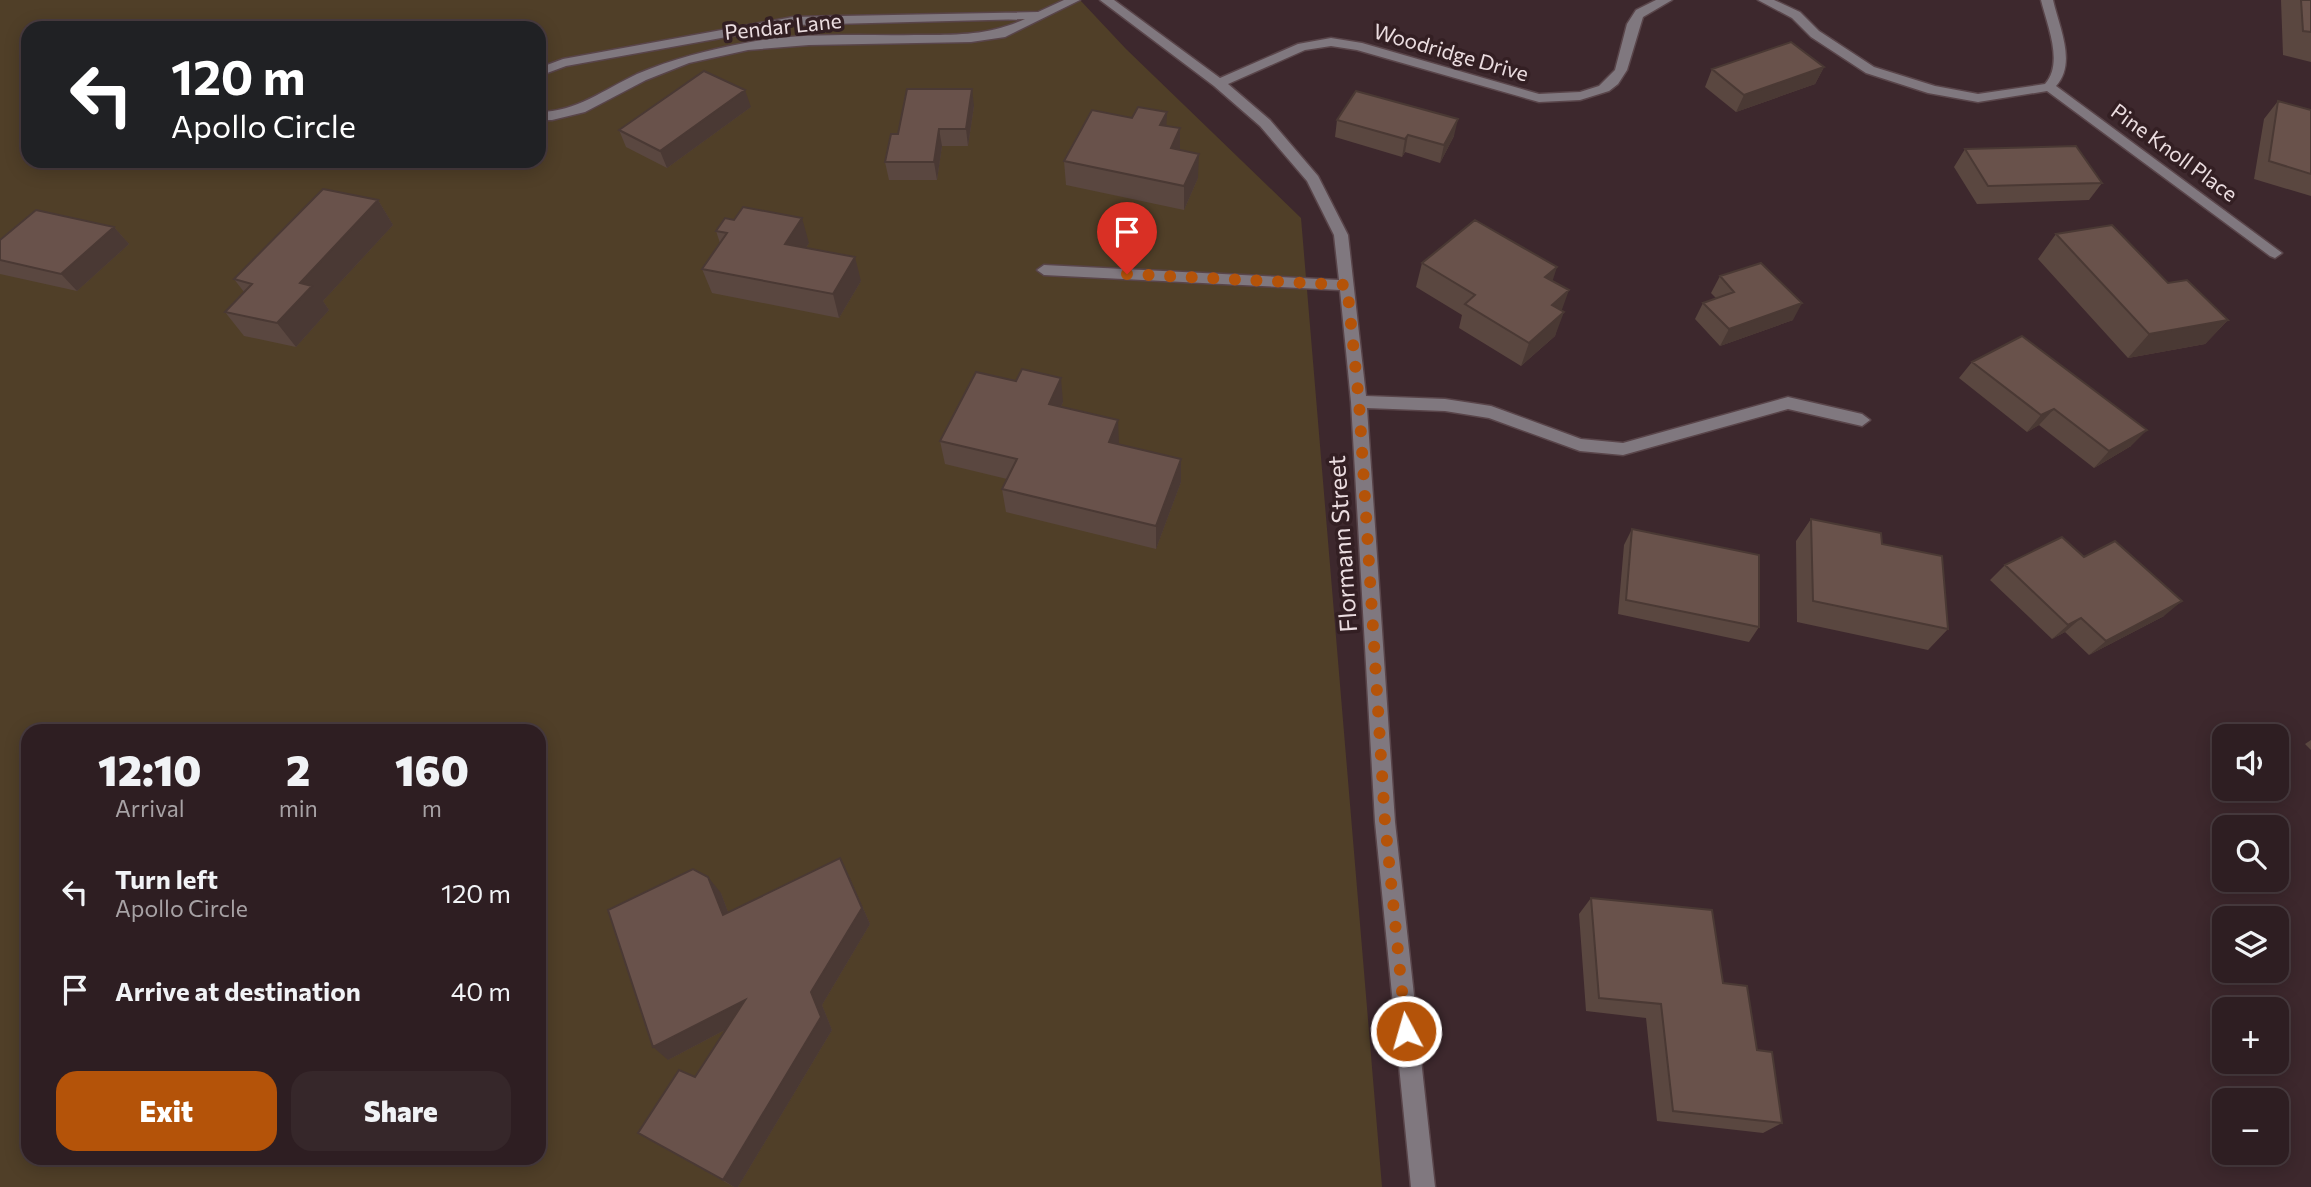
<!DOCTYPE html>
<html lang="en">
<head>
<meta charset="utf-8">
<style>
  :root { --surface:#2e1e22; --page:#36272a; --text:#f1f3f6; --muted:#a7a2a5; --line:#493c40; --accent:#b45309 }
  body { margin:0; font-family:Commissioner,sans-serif; background:var(--page); color:var(--text); height:100vh; display:flex; flex-direction:column; font-size:26px; white-space:nowrap }
  * { box-sizing:border-box; margin:0 }
  p { font-size:23px; color:var(--muted) }
  .icon { flex:none; width:38px; height:38px; fill:none; stroke:currentColor; stroke-width:2; stroke-linecap:round; stroke-linejoin:round }
  .map { position:relative; flex:1; overflow:hidden }
  .sheet { position:absolute; left:21px; top:724px; width:525px; height:441px; display:flex; flex-direction:column; background:var(--surface); border-radius:21px; box-shadow:0 4px 18px #0003,0 0 0 2px var(--line) }
  .sheet>* { flex:none }
  .guide { position:absolute; left:21px; top:21px; width:525px; height:147px; border-radius:21px; box-shadow:0 4px 18px #0003,0 0 0 2px var(--line); background:#202124; color:#fff; overflow:hidden }
  .controls { position:absolute; left:2212px; top:724px; display:grid; gap:14px }
  .controls a { display:grid; place-items:center; width:77px; height:77px; border-radius:14px; background:var(--surface); box-shadow:0 4px 18px #0003,0 0 0 2px var(--line); font-size:35px }
  .pin { position:absolute; display:grid; place-items:center; width:60px; height:60px; color:#fff; margin:-72px -30px; border-radius:50% 50% 50% 0; rotate:-45deg; box-shadow:0 0 7px #0007 }
  .pin .icon { rotate:45deg }
  .me { position:absolute; width:77px; margin:-38px; rotate:354deg; stroke-linejoin:round; filter:drop-shadow(0 0 5px #0008) }
  .turn { display:flex; align-items:center; gap:24px; height:147px; padding:0 35px; font-size:32px }
  .turn .icon { width:91px; height:91px; stroke-width:2.5 }
  .turn b { display:block; font-size:49px; line-height:60px }
  .eta { display:flex; justify-content:space-evenly; align-items:center; height:119px; text-align:center }
  .eta b { font-size:42px; font-weight:800; line-height:49px }
  .action { display:flex; gap:14px; margin-top:auto; padding:14px 35px }
  .action a { flex:1; height:80px; border-radius:21px; background:var(--accent); color:#fff; font-size:28px; font-weight:800; line-height:80px; text-align:center }
  .action a+a { background:var(--page); color:var(--text) }
  ul { padding:0; list-style:none }
  li { display:flex; align-items:center; gap:21px; height:98px; padding:0 35px }
  li div { flex:1 }
  li b { display:block; font-size:26px }
  li em { font-style:normal }
  .map>svg:first-child { display:block }
</style>
</head>
<body>
<div class="map">
<svg width="2311" height="1187" viewBox="0 0 2311 1187">
  <rect width="100%" height="100%" fill="#3d282d"/>
  <path fill="#503f28" fill-rule="evenodd" d="M 0,0 L 1080,0 L 1126,49 L 1301,218 L 1382,1187 L 0,1187 ZM 28,28 L 539,28 L 539,161 L 28,161 ZM 28,732 L 539,732 L 539,1158 L 28,1158 Z"/>
  <g fill="none" stroke-linecap="round" stroke-linejoin="round">
    <g stroke="#59454a" stroke-width="3">
      <path id="minor" d="M 1064,0 L 1080,0 L 1005,37 L 971,42 L 809,45 L 748,50 L 689,63 L 646,80 L 585,112 L 552,120 L 539,120 L 539,112 C 576,112 605,89 637,74 C 672,59 708,50 745,43 C 800,32 860,36 915,35 C 955,35 988,36 1025,19 L 793,25 L 566,66 L 539,76 L 539,68 L 563,59 L 793,17 L 1038,12 Z
        M 1100,0 L 1114,0 L 1220,78 L 1298,44 L 1331,38 L 1362,43 L 1539,94 L 1580,92 L 1599,86 L 1615,70 L 1627,24 L 1636,10 L 1656,0 L 1672,0 L 1643,17 L 1627,70 L 1618,84 L 1609,91 L 1580,100 L 1539,102 L 1357,50 L 1331,46 L 1305,50 L 1228,84 L 1270,120 L 1318,176 L 1348,235 L 1366,396 L 1445,399 L 1491,406 L 1581,439 L 1623,443 L 1788,397 L 1862,414 L 1870,420 L 1862,426 L 1788,409 L 1623,455 L 1580,451 L 1489,418 L 1445,411 L 1367,408 L 1395,822 L 1435,1187 L 1411,1187 L 1375,822 L 1351,402 L 1340,290 L 1044,275 L 1037,270 L 1044,265 L 1339,280 L 1334,235 L 1307,181 L 1260,126 L 1214,86 Z
        M 1758,0 L 1774,0 L 1800,12 L 1819,31 L 1874,67 L 1935,86 L 1978,94 L 2045,84 C 2064,63 2047,25 2041,0 L 2053,0 C 2059,27 2077,63 2056,86 L 2282,253 L 2275,258 L 2270,256 L 2047,91 L 1978,102 L 1928,93 L 1866,73 L 1811,37 L 1792,18 Z"/>
    </g>
    <use href="#minor" fill="#80787f" fill-rule="evenodd"/>
  </g>
  <path fill="#5a4740" d="M 2281,0 L 2311,0 L 2311,62 L 2283,55 Z
    M 1824,67 L 1815,84 L 1736,112 L 1705,87 L 1712,69 Z
    M 2278,101 L 2311,110 L 2311,196 L 2254,179 L 2264,119 Z
    M 974,106 L 968,146 L 942,146 L 937,180 L 889,180 L 885,162 L 898,134 Z
    M 751,107 L 667,168 L 626,147 L 619,130 Z
    M 1337,120 L 1454,136 L 1440,163 L 1405,152 L 1402,157 L 1335,137 Z
    M 1166,126 L 1180,128 L 1180,150 L 1198,178 L 1184,210 L 1066,185 L 1064,161 Z
    M 1965,149 L 2102,183 L 2089,200 L 1977,204 L 1954,167 Z
    M 378,200 L 393,225 L 323,301 L 329,310 L 296,347 L 244,336 L 225,312 L 244,292 L 234,279 Z
    M 114,227 L 129,244 L 77,291 L 0,274 L 0,240 Z
    M 716,231 L 809,243 L 806,248 L 861,281 L 839,318 L 712,293 L 702,269 L 720,243 Z
    M 2056,234 L 2168,283 L 2228,320 L 2205,344 L 2128,358 L 2038,259 Z
    M 1422,263 L 1552,281 L 1562,310 L 1555,336 L 1521,366 L 1459,328 L 1462,315 L 1416,287 Z
    M 1720,276 L 1793,320 L 1720,346 L 1695,319 L 1703,303 L 1716,298 L 1711,293 Z
    M 1972,362 L 2131,446 L 2094,468 L 2039,425 L 2027,432 L 1959,378 Z
    M 1063,402 L 1061,407 L 1119,443 L 1119,445 L 1181,459 L 1181,482 L 1156,549 L 1006,512 L 1002,489 L 1007,479 L 945,464 L 940,441 Z
    M 1811,519 L 1882,544 L 1948,629 L 1928,650 L 1797,622 L 1796,541 Z
    M 1632,529 L 1759,627 L 1749,642 L 1618,614 L 1624,545 Z
    M 2084,557 L 2164,616 L 2089,655 L 2065,632 L 2052,639 L 1990,580 L 2005,565 Z
    M 2311,740 L 2311,750 L 2305,744 Z
    M 848,874 L 870,924 L 822,1005 L 832,1030 L 738,1187 L 734,1187 L 638,1133 L 695,1077 L 725,1030 L 668,1060 L 721,893 L 728,912 Z
    M 1591,898 L 1723,983 L 1757,1050 L 1782,1123 L 1763,1133 L 1657,1121 L 1646,1018 L 1586,1011 L 1579,914 Z"/>
  <path fill="#4a3934" d="M 1824,67 L 1815,84 L 1736,112 L 1744,95 Z
    M 972,89 L 974,106 L 968,146 L 966,129 Z
    M 745,90 L 751,107 L 667,168 L 660,151 Z
    M 1167,112 L 1166,137 L 1160,125 Z
    M 1458,119 L 1454,136 L 1440,163 L 1444,145 Z
    M 1180,128 L 1180,153 L 1171,148 Z
    M 939,129 L 942,146 L 937,180 L 934,162 Z
    M 1408,135 L 1405,152 L 1402,157 L 1405,139 Z
    M 1199,154 L 1198,178 L 1184,210 L 1184,186 Z
    M 378,200 L 393,225 L 323,301 L 329,310 L 296,347 L 277,323 L 300,283 Z
    M 802,218 L 809,243 L 793,268 L 785,244 Z
    M 114,227 L 129,244 L 77,291 L 61,274 Z
    M 855,257 L 861,281 L 839,318 L 833,294 Z
    M 1557,267 L 1549,292 L 1545,277 Z
    M 1569,290 L 1560,315 L 1564,312 L 1555,336 L 1521,366 L 1529,343 L 1552,305 Z
    M 1802,303 L 1793,320 L 1720,346 L 1729,329 Z
    M 2228,320 L 2205,344 L 2128,358 L 2149,334 Z
    M 1061,378 L 1063,402 L 1052,427 L 1049,404 Z
    M 2054,409 L 2039,425 L 2027,432 L 2041,415 Z
    M 1118,420 L 1119,443 L 1110,465 L 1109,442 Z
    M 2147,430 L 2131,446 L 2094,468 L 2109,451 Z
    M 1181,459 L 1181,482 L 1156,549 L 1156,526 Z
    M 2182,601 L 2164,616 L 2089,655 L 2106,641 Z
    M 2081,618 L 2065,632 L 2052,639 L 2068,625 Z
    M 840,858 L 848,874 L 870,924 L 822,1005 L 832,1030 L 738,1187 L 734,1187 L 723,1180 Z
    M 708,877 L 721,893 L 735,931 L 723,915 Z
    M 745,1000 L 757,1013 L 668,1060 L 653,1047 Z"/>
  <path fill="#69524b" stroke="#4a3934" stroke-width="2" d="M 2301,0 L 2311,0 L 2311,32 L 2303,31 Z
    M 1791,42 L 1824,67 L 1744,95 L 1712,69 Z
    M 704,71 L 745,90 L 660,151 L 619,130 Z
    M 907,89 L 972,89 L 966,129 L 939,129 L 934,162 L 885,162 L 891,134 L 898,134 Z
    M 1356,91 L 1458,119 L 1444,145 L 1408,135 L 1405,139 L 1337,120 Z
    M 2278,101 L 2311,110 L 2311,174 L 2269,161 Z
    M 1138,107 L 1167,112 L 1160,125 L 1180,128 L 1171,148 L 1199,154 L 1184,186 L 1064,161 L 1092,110 L 1132,118 Z
    M 2076,146 L 2102,183 L 1988,186 L 1965,149 Z
    M 323,189 L 378,200 L 300,283 L 312,286 L 277,323 L 225,312 L 252,284 L 234,279 Z
    M 743,207 L 802,218 L 785,244 L 855,257 L 833,294 L 702,269 L 727,233 L 716,231 L 725,218 L 734,220 Z
    M 36,210 L 114,227 L 61,274 L 0,260 L 0,240 Z
    M 1475,220 L 1557,267 L 1545,277 L 1569,290 L 1552,305 L 1564,312 L 1529,343 L 1465,304 L 1475,295 L 1422,263 Z
    M 2112,225 L 2168,283 L 2187,280 L 2228,320 L 2149,334 L 2056,234 Z
    M 1761,263 L 1802,303 L 1729,329 L 1703,303 L 1734,292 L 1720,276 Z
    M 2022,336 L 2147,430 L 2109,451 L 2054,409 L 2041,415 L 1972,362 Z
    M 1022,369 L 1061,378 L 1049,404 L 1118,420 L 1109,442 L 1181,459 L 1156,526 L 1002,489 L 1017,459 L 940,441 L 976,372 L 1016,381 Z
    M 1811,519 L 1881,533 L 1882,544 L 1942,556 L 1948,629 L 1813,601 Z
    M 1632,529 L 1759,555 L 1759,627 L 1626,600 Z
    M 2062,537 L 2084,557 L 2115,541 L 2182,601 L 2106,641 L 2081,618 L 2068,625 L 2005,565 Z
    M 840,858 L 862,908 L 811,992 L 821,1017 L 723,1180 L 638,1133 L 679,1070 L 695,1077 L 745,1000 L 653,1047 L 608,910 L 693,869 L 708,877 L 723,915 Z
    M 1591,898 L 1712,910 L 1723,983 L 1747,986 L 1757,1050 L 1772,1052 L 1782,1123 L 1673,1111 L 1661,1004 L 1599,998 Z"/>
  <g fill="none" stroke-linecap="round" stroke-linejoin="round">
    <path stroke="#b45309" stroke-width="12" stroke-dasharray="0 21.6" d="M 1127,274 L 1347,285 L 1359,402 L 1385,822 L 1406,1031"/>
  </g>
  <g text-anchor="middle" stroke-width="7" stroke-linejoin="round" paint-order="stroke">
    <g font-size="21" fill="#ebdde0" stroke="#331f23">
      <text transform="translate(783 27) rotate(-6)" y="7">Pendar Lane</text>
      <text transform="translate(1451 53) rotate(16)" y="7">Woodridge Drive</text>
      <text transform="translate(2174 153) rotate(36)" y="7">Pine Knoll Place</text>
    </g>
    <g font-size="24" fill="#ebdde0" stroke="#331f23">
      <text transform="translate(1343 544) rotate(-94)" y="8">Flormann Street</text>
    </g>
  </g>
</svg>
<div class="controls">
<a><svg class="icon" aria-label="sound" viewBox="0 0 24 24"><path d="M4 9h4l5-4v14l-5-4H4zM17 9q2 3 0 6"/></svg></a>
<a><svg class="icon" aria-label="search" viewBox="0 0 24 24"><circle cx="10" cy="10" r="6"/><path d="M15 15l6 6"/></svg></a>
<a><svg class="icon" aria-label="layers" viewBox="0 0 24 24"><path d="M12 4l9 5-9 5-9-5zM3 14l9 5 9-5"/></svg></a>
<a>+</a>
<a>−</a>
</div>
<div class="pin" style="left:1127px;top:274px;background:#d93025"><svg class="icon" aria-label="arrive" viewBox="0 0 24 24"><path d="M6 21V4h12l-3 4 3 4H6"/></svg></div>
<svg class="me" style="left:1406px;top:1031px" viewBox="-20 -20 40 40"><circle r="17" fill="#b45309" stroke="#fff" stroke-width="3"/><path d="M0-11L8 9 0 5-8 9z" fill="#fff"/></svg>
<div class="guide">
<div class="turn"><svg class="icon" aria-label="left" viewBox="0 0 24 24"><path d="M17 20v-9H6M10 6l-5 5 5 5"/></svg><div><b>120 m</b>Apollo Circle</div></div>
</div>
<section class="sheet">
<div class="eta">
<div><b>12:10</b><p>Arrival</p></div>
<div><b>2</b><p>min</p></div>
<div><b>160</b><p>m</p></div>
</div>
<ul>
<li><svg class="icon" aria-label="left" viewBox="0 0 24 24"><path d="M17 20v-9H6M10 6l-5 5 5 5"/></svg><div><b>Turn left</b><p>Apollo Circle</p></div><em>120 m</em></li>
<li><svg class="icon" aria-label="arrive" viewBox="0 0 24 24"><path d="M6 21V4h12l-3 4 3 4H6"/></svg><div><b>Arrive at destination</b></div><em>40 m</em></li>
</ul>
<div class="action"><a>Exit</a><a>Share</a></div>
</section>
</div>
</body>
</html>
